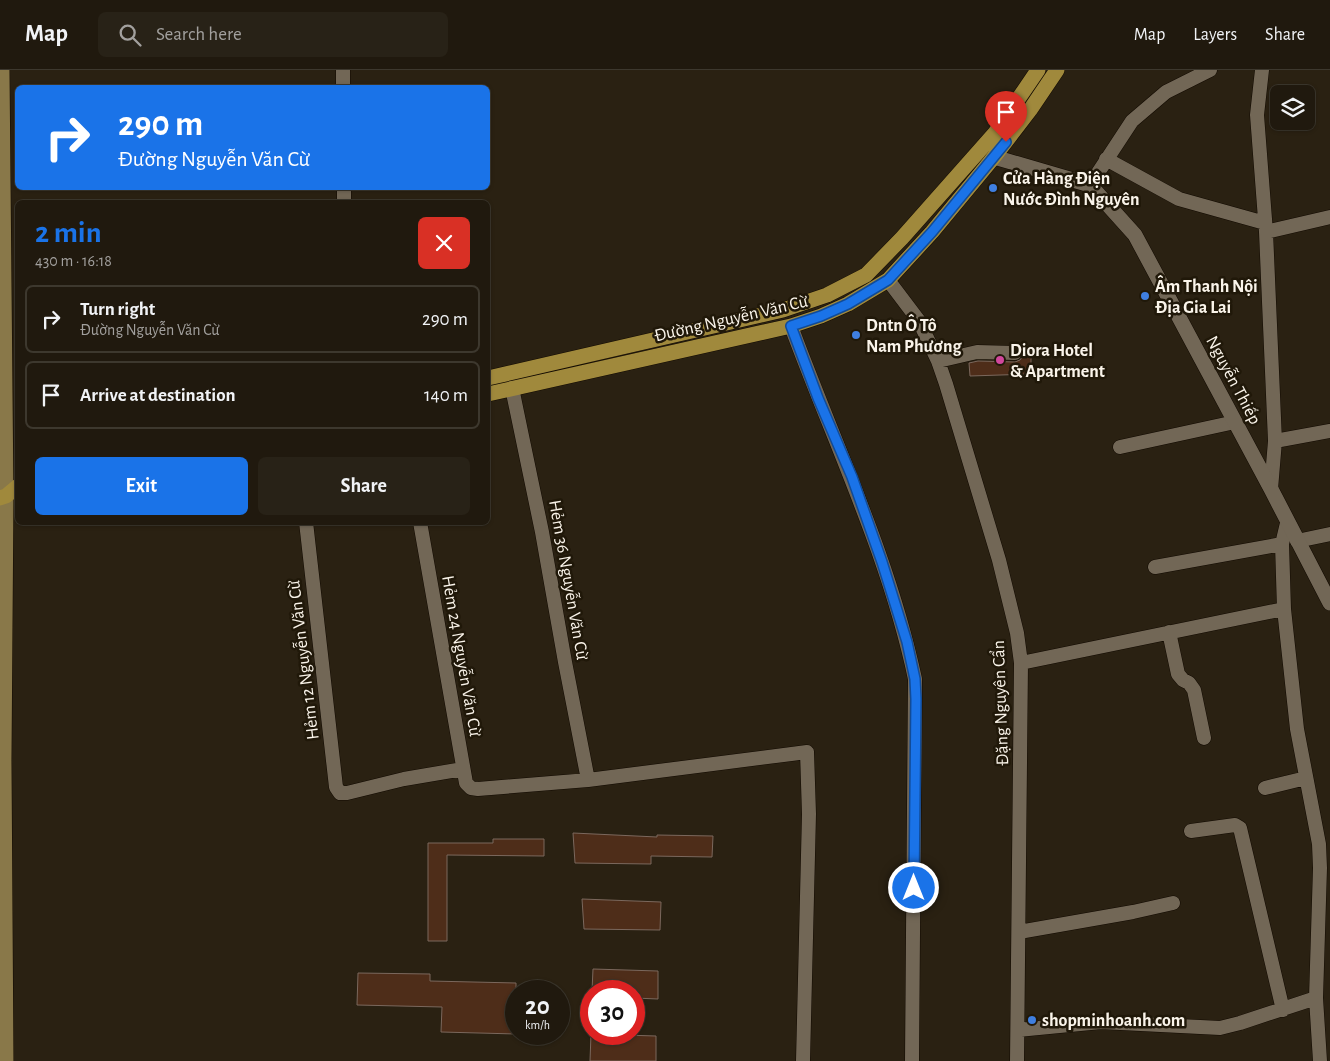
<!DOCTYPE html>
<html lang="en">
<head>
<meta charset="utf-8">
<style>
  :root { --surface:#20190e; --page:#282217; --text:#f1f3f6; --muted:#a2a09e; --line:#3d382e; --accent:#1a73e8 }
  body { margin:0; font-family:"Alegreya Sans",sans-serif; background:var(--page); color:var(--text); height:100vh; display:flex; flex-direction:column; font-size:19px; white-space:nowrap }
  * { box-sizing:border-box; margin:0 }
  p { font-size:16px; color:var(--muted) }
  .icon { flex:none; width:28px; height:28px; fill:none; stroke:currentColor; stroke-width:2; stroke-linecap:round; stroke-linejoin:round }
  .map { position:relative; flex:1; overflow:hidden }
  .sheet { position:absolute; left:15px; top:130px; width:475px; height:325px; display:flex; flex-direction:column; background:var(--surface); border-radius:8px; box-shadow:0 1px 4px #0004,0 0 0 1px var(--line) }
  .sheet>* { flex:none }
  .top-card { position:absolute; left:15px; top:15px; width:475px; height:105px; border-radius:8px; box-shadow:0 1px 4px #0004,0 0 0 1px var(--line); background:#1a73e8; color:#fff; overflow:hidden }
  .controls { position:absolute; left:1270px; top:15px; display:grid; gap:10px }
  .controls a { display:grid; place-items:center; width:45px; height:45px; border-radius:8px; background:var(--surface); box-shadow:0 1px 4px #0004,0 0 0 1px var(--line); font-size:25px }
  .speed { position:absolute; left:505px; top:910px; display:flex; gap:10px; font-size:25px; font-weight:700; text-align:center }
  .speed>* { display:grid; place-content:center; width:65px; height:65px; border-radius:50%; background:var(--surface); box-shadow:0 1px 4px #0004,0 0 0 1px var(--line); line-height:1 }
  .speed small { font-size:12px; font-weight:400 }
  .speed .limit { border:8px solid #d22; background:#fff; color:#111 }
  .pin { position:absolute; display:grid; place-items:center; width:42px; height:42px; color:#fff; margin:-51px -21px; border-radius:50% 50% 50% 0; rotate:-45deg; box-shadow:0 0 5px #0007 }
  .pin .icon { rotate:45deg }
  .me { position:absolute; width:55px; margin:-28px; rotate:0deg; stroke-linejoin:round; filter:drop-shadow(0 0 4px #0008) }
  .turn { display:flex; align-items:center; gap:18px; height:105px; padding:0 20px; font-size:22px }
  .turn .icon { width:65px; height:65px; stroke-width:2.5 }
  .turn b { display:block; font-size:35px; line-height:42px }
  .round { display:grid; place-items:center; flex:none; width:52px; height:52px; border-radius:8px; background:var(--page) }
  .overview { display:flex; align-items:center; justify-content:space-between; height:85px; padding:0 20px }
  h1 { font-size:30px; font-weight:700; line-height:38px; color:var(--accent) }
  .button { display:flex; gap:10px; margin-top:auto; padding:10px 20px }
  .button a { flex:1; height:58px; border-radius:8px; background:var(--accent); color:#fff; font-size:20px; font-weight:700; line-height:58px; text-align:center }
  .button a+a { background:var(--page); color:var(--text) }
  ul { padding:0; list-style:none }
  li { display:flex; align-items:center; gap:15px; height:68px; margin:0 10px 8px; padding:0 10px; border:2px solid var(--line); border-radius:8px }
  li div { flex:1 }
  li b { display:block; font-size:19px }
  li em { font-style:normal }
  header { display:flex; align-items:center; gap:30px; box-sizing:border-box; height:70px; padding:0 25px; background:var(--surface); border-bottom:1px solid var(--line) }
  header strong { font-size:24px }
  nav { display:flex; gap:28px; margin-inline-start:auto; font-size:18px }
  .search { width:350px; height:45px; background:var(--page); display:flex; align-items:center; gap:12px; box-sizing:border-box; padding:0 18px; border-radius:8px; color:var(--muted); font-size:19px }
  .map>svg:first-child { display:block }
</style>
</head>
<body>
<header>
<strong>Map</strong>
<div class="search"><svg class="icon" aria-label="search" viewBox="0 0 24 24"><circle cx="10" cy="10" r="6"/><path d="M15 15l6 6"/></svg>Search here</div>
<nav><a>Map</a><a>Layers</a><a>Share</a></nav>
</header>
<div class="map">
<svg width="1330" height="991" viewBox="0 0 1330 991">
  <rect width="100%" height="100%" fill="#2a2112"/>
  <path fill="#4e2d19" stroke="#7b685d" d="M 1020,276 L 1031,276 L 1031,304 L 970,306 L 969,293 L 978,291 L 1015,292 L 1020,290 L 1024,284 Z
    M 573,763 L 657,767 L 657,765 L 713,766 L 712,787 L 651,786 L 651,794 L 575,793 Z
    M 493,769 L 544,769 L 544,786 L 447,785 L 447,871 L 428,871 L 428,773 L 493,773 Z
    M 582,829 L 661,832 L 660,860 L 584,859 Z
    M 593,899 L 658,901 L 658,929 L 634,928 L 634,921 L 592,921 Z
    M 358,903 L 430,904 L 430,911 L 516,913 L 516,964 L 441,962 L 442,937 L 357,935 Z
    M 591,964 L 656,966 L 656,991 L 590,991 Z"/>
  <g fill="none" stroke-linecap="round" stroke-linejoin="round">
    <g stroke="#120a01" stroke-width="15">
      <path id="minor" d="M 343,0 L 343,18
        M 1262,0 L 1257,45 L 1266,162 L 1275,371 L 1271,419
        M 1106,89 L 1179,129 L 1265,153
        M 1090,115 L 1132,51 L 1166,22 L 1210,0
        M 344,118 L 344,132
        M 1266,162 L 1330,147
        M 888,210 L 919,251 L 938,291 L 946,314 L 999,490 L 1017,563 L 1021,593 L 1017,991
        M 791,256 C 834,373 889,486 915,609 L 912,991
        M 938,291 L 977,282 L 1015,283
        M 512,318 L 542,462 L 565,592 L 588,710
        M 1275,371 L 1330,361
        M 1120,377 L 1235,352
        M 306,452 L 336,717 L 340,723 L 347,723 L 404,709 L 463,699
        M 420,452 L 466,713 L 471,718 L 478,719 L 588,710 L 807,682 L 809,744 L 803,991
        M 1287,453 L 1282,474 L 1284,539 L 1297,659 L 1319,774 L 1320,798 L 1316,928 L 1320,991
        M 1297,471 L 1330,464
        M 1155,497 L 1282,474
        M 1169,562 L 1178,604 L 1183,610 L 1189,613 L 1194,620 L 1204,668
        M 1021,593 L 1284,539
        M 1265,718 L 1306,708
        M 1191,761 L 1235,755 L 1240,758 L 1283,940
        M 1019,862 L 1133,842 L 1173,833
        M 1018,960 L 1101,952 L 1220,958 L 1240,953 L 1316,928"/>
    </g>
    <g stroke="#120a01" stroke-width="16">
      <path id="tertiary" d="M 994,87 L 1090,115 L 1135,165 L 1271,419 L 1330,533"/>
    </g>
    <g stroke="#120a01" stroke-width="16">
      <path id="secondary" d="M 2,0 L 6,426 L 4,691 L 6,991"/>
    </g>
    <g stroke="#120a01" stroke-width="16">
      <path id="primary" d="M 488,308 L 783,240 L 827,225 L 866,205 L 902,168 L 995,63 L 1038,0
        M 488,324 L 791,256 L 821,246 L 848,234 L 888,210 L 932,162 L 994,87 L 1030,40 L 1057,0
        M 0,428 L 6,426 L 18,416"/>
    </g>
    <use href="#minor" stroke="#726756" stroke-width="14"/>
    <use href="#tertiary" stroke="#726756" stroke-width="15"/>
    <use href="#secondary" stroke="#897849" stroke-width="15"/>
    <use href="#primary" stroke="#a0893c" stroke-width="15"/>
  </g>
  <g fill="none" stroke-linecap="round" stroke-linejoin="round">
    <g stroke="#114b97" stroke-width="12">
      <path id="route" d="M 914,818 L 916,629 L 915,609 L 907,572 L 882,492 L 852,407 L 818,328 L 791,256 L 821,246 L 848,234 L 888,210 L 932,162 L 1006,72"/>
    </g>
    <use href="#route" stroke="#1a73e8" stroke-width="9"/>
  </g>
  <g fill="#3f7fe0" stroke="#201809" stroke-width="2">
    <circle cx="993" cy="118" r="5"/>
    <circle cx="1145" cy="226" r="5"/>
    <circle cx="856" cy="265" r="5"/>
    <circle cx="1032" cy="950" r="5"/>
  </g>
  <circle fill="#d1479c" stroke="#201809" stroke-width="2" cx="1000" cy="290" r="5"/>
  <g text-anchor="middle" stroke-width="5" stroke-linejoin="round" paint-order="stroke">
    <g font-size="18" font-weight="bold" fill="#faf4ea" stroke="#201809" text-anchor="start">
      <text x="1003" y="114">Cửa Hàng Điện<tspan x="1003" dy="21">Nước Đình Nguyên</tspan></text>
      <text x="1155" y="222">Âm Thanh Nội<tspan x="1155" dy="21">Địa Gia Lai</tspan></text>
      <text x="866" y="261">Dntn Ô Tô<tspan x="866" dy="21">Nam Phương</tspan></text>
      <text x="1010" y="286">Diora Hotel<tspan x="1010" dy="21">&amp; Apartment</tspan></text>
      <text x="1042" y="956">shopminhoanh.com</text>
    </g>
    <g font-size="18" fill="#faf4ea" stroke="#201809">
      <text transform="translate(731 248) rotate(-13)" y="6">Đường Nguyễn Văn Cừ</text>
      <text transform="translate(1234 310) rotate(62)" y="6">Nguyễn Thiếp</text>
      <text transform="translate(569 510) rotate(80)" y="6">Hẻm 36 Nguyễn Văn Cừ</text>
      <text transform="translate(462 586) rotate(80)" y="6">Hẻm 24 Nguyễn Văn Cừ</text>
      <text transform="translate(303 590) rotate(-97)" y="6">Hẻm 12 Nguyễn Văn Cừ</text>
      <text transform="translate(1000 633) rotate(-92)" y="6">Đặng Nguyên Cẩn</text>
    </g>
  </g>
</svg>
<div class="controls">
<a><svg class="icon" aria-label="layers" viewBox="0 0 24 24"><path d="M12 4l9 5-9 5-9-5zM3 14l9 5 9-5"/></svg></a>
</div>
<div class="speed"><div>20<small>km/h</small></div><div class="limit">30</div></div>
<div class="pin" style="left:1006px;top:72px;background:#d93025"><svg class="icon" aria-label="arrive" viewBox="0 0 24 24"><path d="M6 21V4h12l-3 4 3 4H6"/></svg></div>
<svg class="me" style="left:914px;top:818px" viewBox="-20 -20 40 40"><circle r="17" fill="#1a73e8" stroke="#fff" stroke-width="3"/><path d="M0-11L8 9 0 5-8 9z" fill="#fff"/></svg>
<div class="top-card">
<div class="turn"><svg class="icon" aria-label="right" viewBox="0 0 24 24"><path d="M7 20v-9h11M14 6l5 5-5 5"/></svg><div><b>290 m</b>Đường Nguyễn Văn Cừ</div></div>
</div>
<section class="sheet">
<div class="overview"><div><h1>2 min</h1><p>430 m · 16:18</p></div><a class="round" style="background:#d93025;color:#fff"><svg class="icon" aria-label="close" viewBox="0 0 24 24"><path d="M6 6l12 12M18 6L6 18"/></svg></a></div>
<ul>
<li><svg class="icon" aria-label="right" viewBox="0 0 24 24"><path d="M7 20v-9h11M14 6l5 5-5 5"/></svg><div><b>Turn right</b><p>Đường Nguyễn Văn Cừ</p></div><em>290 m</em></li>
<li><svg class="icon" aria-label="arrive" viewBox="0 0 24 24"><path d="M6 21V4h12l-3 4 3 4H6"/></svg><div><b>Arrive at destination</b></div><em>140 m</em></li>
</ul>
<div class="button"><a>Exit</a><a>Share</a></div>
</section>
</div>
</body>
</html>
